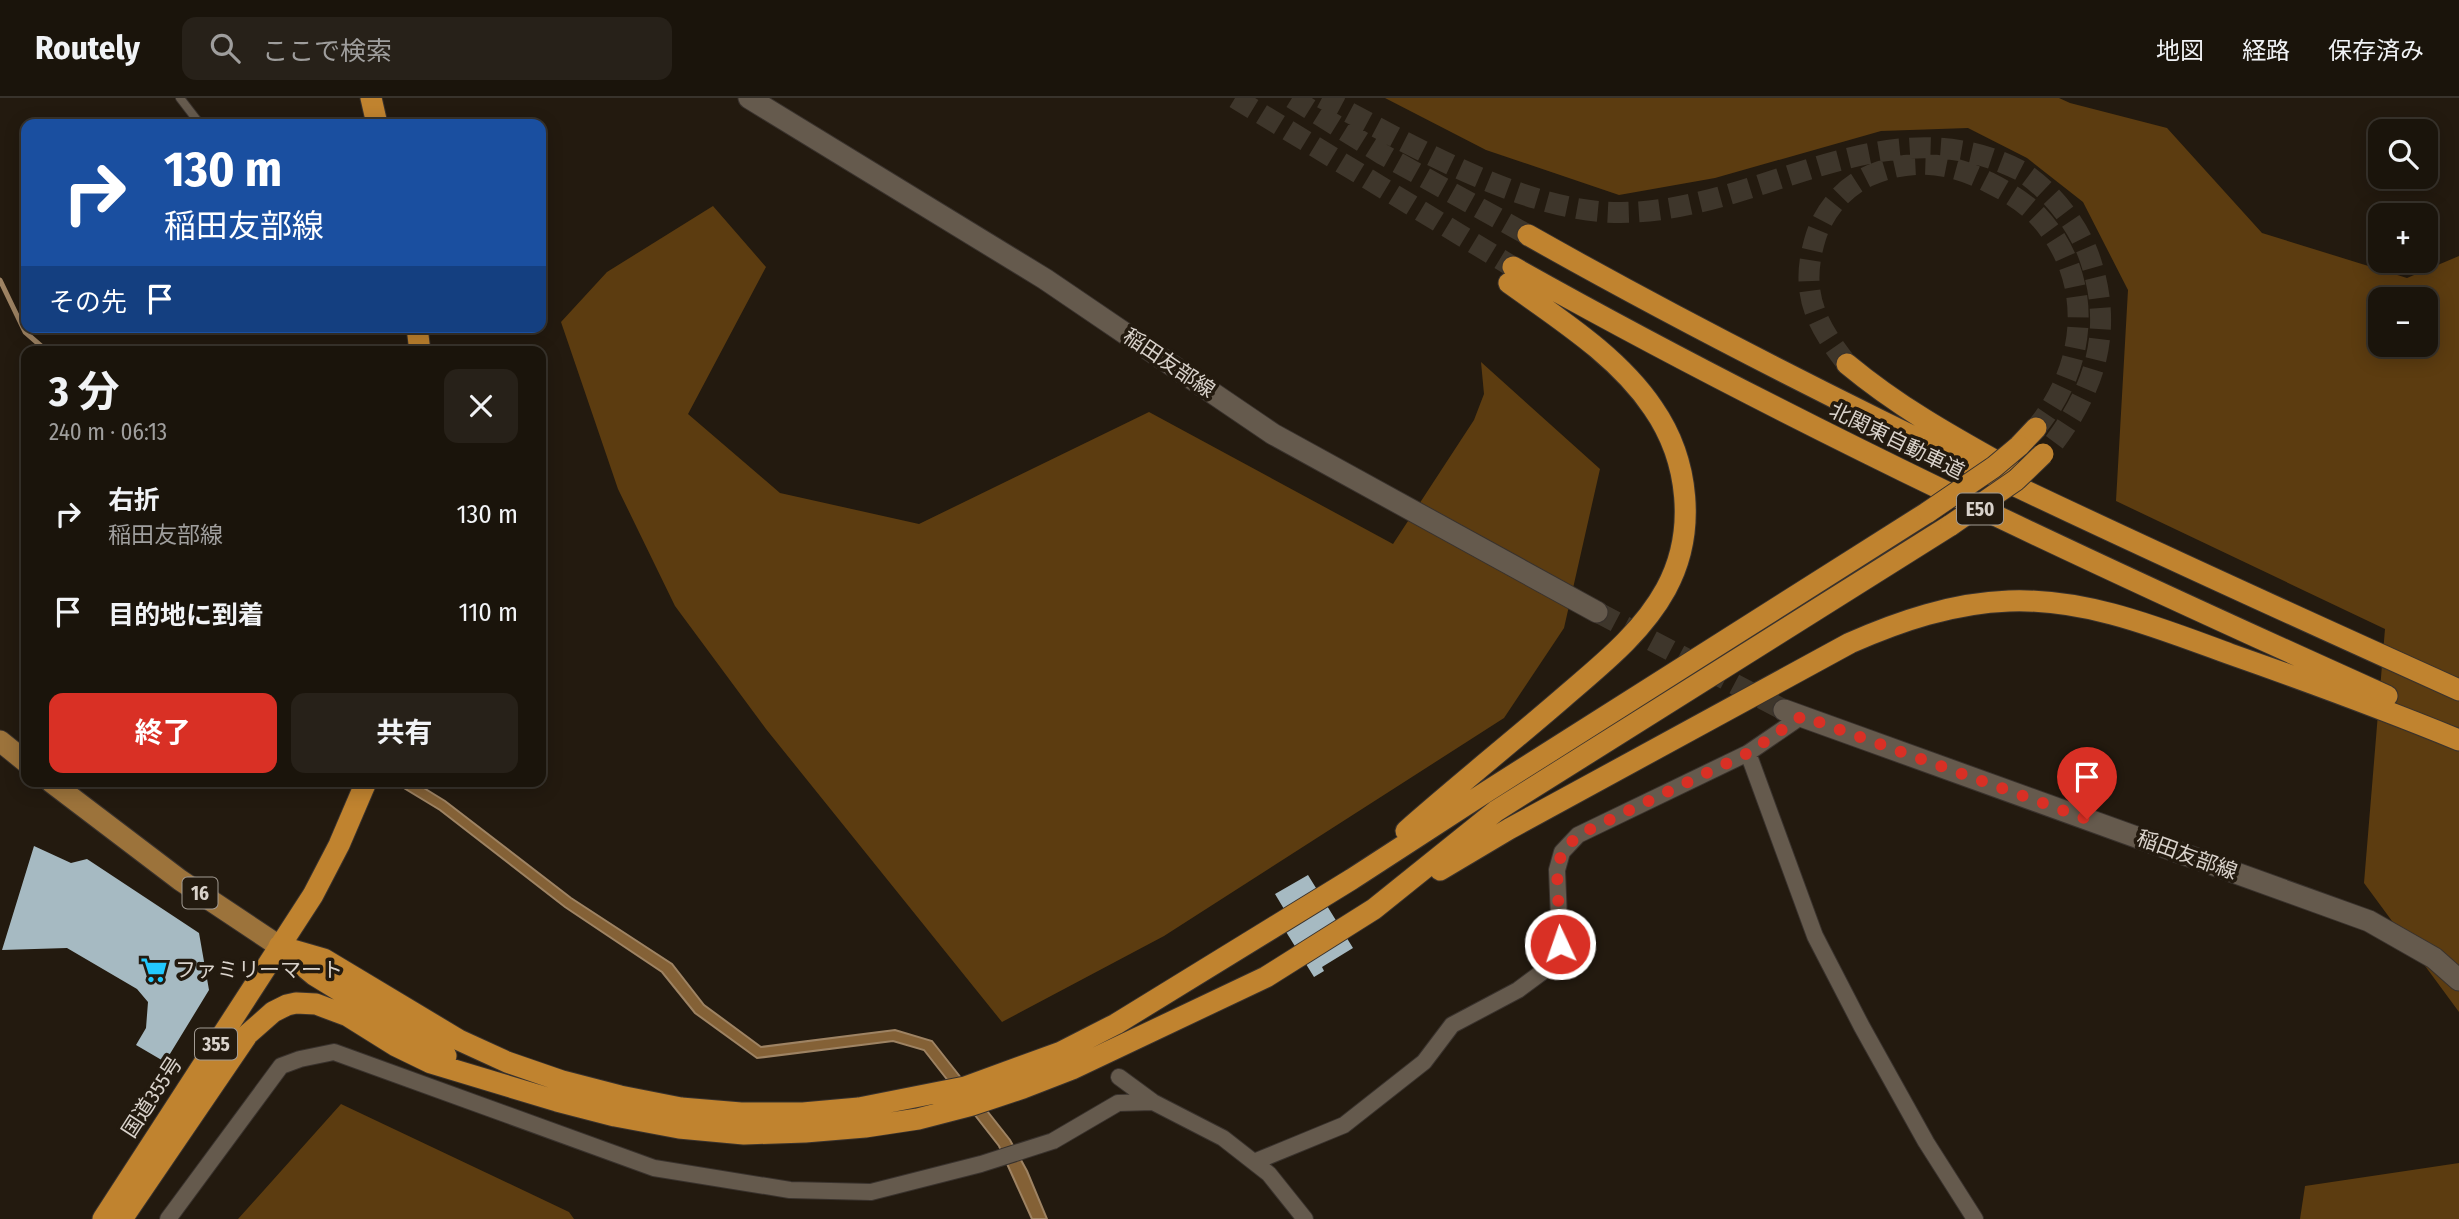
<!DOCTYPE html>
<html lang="ja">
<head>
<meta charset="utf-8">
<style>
  :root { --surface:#1a140b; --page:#272119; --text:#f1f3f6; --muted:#9f9e9d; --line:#38332c; --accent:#d93025 }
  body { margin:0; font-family:"Fira Sans Condensed","Noto Sans JP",sans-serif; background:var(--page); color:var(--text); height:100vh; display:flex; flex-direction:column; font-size:26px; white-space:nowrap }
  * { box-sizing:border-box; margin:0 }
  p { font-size:23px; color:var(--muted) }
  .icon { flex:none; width:38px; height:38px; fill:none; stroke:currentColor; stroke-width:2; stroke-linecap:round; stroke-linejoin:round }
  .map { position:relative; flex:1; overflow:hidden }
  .sheet { position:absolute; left:21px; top:248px; width:525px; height:441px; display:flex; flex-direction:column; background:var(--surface); border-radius:14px; box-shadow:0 4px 18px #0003,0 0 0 2px var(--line) }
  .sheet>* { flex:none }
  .banner { position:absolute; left:21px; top:21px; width:525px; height:214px; border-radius:14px; box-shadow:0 4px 18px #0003,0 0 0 2px var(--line); background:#1a4fa0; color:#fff; overflow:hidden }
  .buttons { position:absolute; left:2368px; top:21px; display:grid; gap:14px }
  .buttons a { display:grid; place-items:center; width:70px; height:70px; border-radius:14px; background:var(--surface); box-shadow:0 4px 18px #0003,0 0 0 2px var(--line); font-size:35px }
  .pin { position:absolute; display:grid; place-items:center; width:60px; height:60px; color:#fff; margin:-72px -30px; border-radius:50% 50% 50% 0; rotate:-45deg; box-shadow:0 0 7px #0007 }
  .pin .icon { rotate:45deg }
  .me { position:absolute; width:77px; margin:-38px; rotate:357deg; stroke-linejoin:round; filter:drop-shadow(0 0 5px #0008) }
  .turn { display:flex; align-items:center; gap:24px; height:147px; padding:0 28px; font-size:32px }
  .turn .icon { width:91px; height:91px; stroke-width:2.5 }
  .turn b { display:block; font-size:49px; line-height:60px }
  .then { display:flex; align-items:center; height:66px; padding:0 28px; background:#0003; gap:14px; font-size:26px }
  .round { display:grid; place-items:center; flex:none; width:74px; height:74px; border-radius:14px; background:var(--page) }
  .summary { display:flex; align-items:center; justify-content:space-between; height:119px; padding:0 28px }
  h1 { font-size:42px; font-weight:700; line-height:52px }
  .primary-button { display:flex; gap:14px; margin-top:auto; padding:14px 28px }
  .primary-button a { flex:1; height:80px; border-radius:14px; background:var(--accent); color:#fff; font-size:28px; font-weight:700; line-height:80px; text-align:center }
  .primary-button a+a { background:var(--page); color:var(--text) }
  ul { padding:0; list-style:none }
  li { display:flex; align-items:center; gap:21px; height:98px; padding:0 28px }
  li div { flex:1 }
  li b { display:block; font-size:26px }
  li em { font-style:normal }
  header { display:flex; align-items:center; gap:42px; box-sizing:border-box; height:98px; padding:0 35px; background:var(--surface); border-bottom:2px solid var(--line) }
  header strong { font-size:33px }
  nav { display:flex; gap:38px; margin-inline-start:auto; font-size:24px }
  .search { width:490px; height:63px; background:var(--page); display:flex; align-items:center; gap:18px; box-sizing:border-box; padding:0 24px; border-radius:14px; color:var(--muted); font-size:26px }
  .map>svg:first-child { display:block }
</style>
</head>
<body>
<header>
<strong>Routely</strong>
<div class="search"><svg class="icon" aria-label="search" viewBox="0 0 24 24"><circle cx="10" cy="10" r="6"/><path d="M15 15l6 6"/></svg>ここで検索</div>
<nav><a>地図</a><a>経路</a><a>保存済み</a></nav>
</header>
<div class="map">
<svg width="2459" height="1121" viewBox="0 0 2459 1121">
  <rect width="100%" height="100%" fill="#231a0f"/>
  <path fill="#5c3c10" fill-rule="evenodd" d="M 1385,0 L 2059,0 L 2070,5 L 2167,30 L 2262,135 L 2407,180 L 2459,158 L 2459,914 L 2364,785 L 2385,531 L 2116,403 L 2128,192 L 2083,104 L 2027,60 L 1968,30 L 1881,33 L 1715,80 L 1619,97 L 1486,52 ZM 2380,201 L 2426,201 L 2426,247 L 2380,247 Z
    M 713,108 L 766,169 L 688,316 L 780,395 L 919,426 L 1149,314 L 1393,446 L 1474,322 L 1484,296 L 1481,264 L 1600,371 L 1564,530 L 1504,620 L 1164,838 L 1002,924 L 766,631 L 675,508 L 618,391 L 561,224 L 607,174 Z
    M 341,1006 L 569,1114 L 574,1121 L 238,1121 Z
    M 2459,1065 L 2459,1121 L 2300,1121 L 2305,1088 Z"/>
  <path fill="#846136" stroke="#9e8363" stroke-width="2" d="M 394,684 L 414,684 L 445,703 L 571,800 L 672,866 L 704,907 L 761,949 L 895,932 L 932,943 L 1010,1042 L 1027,1073 L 1047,1121 L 1032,1121 L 999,1048 L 924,952 L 893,943 L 757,960 L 695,915 L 662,874 L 565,809 L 440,712 Z"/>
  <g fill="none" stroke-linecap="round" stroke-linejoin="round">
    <path stroke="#9e8363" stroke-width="5" d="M 0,182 L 25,234 L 48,254"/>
  </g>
  <path fill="#a6bac2" d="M 34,748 L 71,765 L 87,761 L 199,835 L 209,892 L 165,964 L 136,947 L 146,930 L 148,904 L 137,891 L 67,850 L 2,852 Z
    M 1308,777 L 1353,850 L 1322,869 L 1324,873 L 1314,879 L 1275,816 L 1284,811 L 1275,796 Z"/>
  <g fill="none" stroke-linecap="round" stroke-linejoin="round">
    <path stroke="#3e362b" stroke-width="21" stroke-dasharray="21 10" stroke-linecap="butt" d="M 1597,514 L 1784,612"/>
    <path stroke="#3e362b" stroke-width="21" stroke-dasharray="21 10" stroke-linecap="butt" d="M 1235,0 L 1513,169
      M 1292,0 L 1382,56 L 1528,137
      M 1322,0 C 1402,42 1513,108 1605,114 C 1751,123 1879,0 2021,73 C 2050,92 2077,125 2089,158 C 2114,229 2097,288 2053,346
      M 1847,266 C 1814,224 1799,192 1816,138 C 1825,111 1845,88 1871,77 C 1910,60 1951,64 1988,84 C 2006,93 2023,103 2037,117 C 2096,180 2088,267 2036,330"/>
    <g stroke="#39322d" stroke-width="10">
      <path id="lane" d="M 180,0 L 200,26"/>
    </g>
    <g stroke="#39322d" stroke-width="18">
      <path id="street" d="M 1748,655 L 1815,838 L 1862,929 L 1926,1044 L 1975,1121
        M 1119,979 L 1153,1004 L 1223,1040 L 1269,1076 L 1305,1121
        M 1254,1064 L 1344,1027 L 1424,964 L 1452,927 L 1518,892 L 1553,866 L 1560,846 L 1557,772 L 1562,754 L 1578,737 L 1748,655 L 1802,618
        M 168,1121 L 281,968 L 300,961 L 334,954 L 654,1070 L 790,1092 L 871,1094 L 981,1066 L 1053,1043 L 1118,1005 L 1153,1004"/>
    </g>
    <g stroke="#39322d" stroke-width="23">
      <path id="secondary" d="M 749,0 L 1045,181 L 1273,336 L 1597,514
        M 1784,612 L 2369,823 L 2434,860 L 2459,882"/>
    </g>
    <g stroke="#39322d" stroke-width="23">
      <path id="primary" d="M 0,643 L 26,664
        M 51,684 L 180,782 L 279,848"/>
    </g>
    <g stroke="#39322d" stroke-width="23">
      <path id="highway" d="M 371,0 L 377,26
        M 1528,137 C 1829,307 2144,450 2459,592
        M 1513,169 C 1796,328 2091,465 2387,598
        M 417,229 L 420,254
        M 1847,266 C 1900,310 1953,339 2012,372
        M 2019,348 L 2036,330
        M 1406,733 C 1458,687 1512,644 1564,599 C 1601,567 1642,535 1666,491 C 1697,434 1689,362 1653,310 C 1618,258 1559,221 1509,185
        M 1440,772 L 1509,731 L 1850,545 C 1900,523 1953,505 2009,503 C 2086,500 2159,530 2230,556 C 2307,583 2383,611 2459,642
        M 279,848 L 324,861 L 459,942 L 507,964 L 562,983 L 620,998 L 681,1010 L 741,1015 L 803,1015 L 859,1010 L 965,989 L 1061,954 L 1116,926 L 1352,781 L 1486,694 L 1928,414
        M 286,854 L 314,877 L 446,958
        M 103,1121 L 313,797 L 339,747 L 366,684
        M 122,1121 L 248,936 L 273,914 L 287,907 L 296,905 L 316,906 L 348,918 L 396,948 L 431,965 L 557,1003 L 615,1018 L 679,1030 L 744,1036 L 805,1034 L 865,1029 L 918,1021 L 972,1007 L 1023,990 L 1072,971 L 1266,879 L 1374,811 L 1496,713 L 1951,427"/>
    </g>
    <use href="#lane" stroke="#655a4d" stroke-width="8"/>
    <use href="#street" stroke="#655a4d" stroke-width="16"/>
    <use href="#secondary" stroke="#655a4d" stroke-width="21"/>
    <use href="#primary" stroke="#9c733b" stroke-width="21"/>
    <use href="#highway" stroke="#c0832f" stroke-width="21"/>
    <g stroke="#39322d" stroke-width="23" stroke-linecap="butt">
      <path id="highway-bridge" d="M 1928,414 L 1994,369 L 2019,348
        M 1951,427 L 2016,382 L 2043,356"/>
    </g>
    <use href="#highway-bridge" stroke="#c0832f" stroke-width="21"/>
  </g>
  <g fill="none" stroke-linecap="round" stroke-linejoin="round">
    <path stroke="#d93025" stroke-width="12" stroke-dasharray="0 21.6" d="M 1560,846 L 1557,772 L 1562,754 L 1578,737 L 1748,655 L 1802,618 L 2087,721"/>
  </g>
  <defs>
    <g id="supermarket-bare" transform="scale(2.1)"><path d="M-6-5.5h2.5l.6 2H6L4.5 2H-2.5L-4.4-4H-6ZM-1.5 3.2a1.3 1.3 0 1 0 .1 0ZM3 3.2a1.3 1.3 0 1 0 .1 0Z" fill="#23c9fe" stroke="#231a0f" stroke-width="2.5" paint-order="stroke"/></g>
  </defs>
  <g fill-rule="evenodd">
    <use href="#supermarket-bare" x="154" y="872"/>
  </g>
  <g text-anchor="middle" stroke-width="7" stroke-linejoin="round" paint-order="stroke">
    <g fill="#231a0f" stroke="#a29b93" stroke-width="2">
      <rect x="1957" y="395.5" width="46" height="31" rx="5"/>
      <rect x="182.5" y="779.5" width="35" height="31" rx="5"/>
      <rect x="195" y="930.5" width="42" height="31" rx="5"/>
    </g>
    <g font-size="19" font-weight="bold" fill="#d9d2cb">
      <text x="1980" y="418">E50</text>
      <text x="200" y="802">16</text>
      <text x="216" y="953">355</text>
    </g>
    <g font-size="21" fill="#d9d2cb" stroke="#231a0f">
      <text transform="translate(1169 265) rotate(34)" y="7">稲田友部線</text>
      <text transform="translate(1897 343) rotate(26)" y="7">北関東自動車道</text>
      <text transform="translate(2187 757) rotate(20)" y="7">稲田友部線</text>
      <text transform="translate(152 999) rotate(-57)" y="7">国道355号</text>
    </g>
    <g font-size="21" fill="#d9d2cb" stroke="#231a0f" text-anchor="start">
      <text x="175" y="879">ファミリーマート</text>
    </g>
  </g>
</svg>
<div class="buttons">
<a><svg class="icon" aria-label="search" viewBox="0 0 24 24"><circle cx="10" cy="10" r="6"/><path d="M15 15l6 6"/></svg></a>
<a>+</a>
<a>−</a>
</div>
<div class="pin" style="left:2087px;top:721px;background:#d93025"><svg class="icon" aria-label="arrive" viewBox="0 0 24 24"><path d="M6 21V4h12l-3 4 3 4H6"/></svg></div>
<svg class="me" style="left:1560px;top:846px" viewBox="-20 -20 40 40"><circle r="17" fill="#d93025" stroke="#fff" stroke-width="3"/><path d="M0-11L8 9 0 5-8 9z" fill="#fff"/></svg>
<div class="banner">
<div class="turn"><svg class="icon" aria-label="right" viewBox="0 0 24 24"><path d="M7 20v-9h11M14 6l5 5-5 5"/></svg><div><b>130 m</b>稲田友部線</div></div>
<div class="then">その先<svg class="icon" aria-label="arrive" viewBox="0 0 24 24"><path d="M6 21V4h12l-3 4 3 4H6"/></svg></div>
</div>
<section class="sheet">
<div class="summary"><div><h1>3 分</h1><p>240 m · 06:13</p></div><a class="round"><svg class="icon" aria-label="close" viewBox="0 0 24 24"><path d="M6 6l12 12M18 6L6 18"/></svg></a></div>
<ul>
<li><svg class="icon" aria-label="right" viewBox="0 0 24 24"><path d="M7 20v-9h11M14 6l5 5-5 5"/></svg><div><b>右折</b><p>稲田友部線</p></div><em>130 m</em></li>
<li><svg class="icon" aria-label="arrive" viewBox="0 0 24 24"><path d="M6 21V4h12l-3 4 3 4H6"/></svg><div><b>目的地に到着</b></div><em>110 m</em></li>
</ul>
<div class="primary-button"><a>終了</a><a>共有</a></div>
</section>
</div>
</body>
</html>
